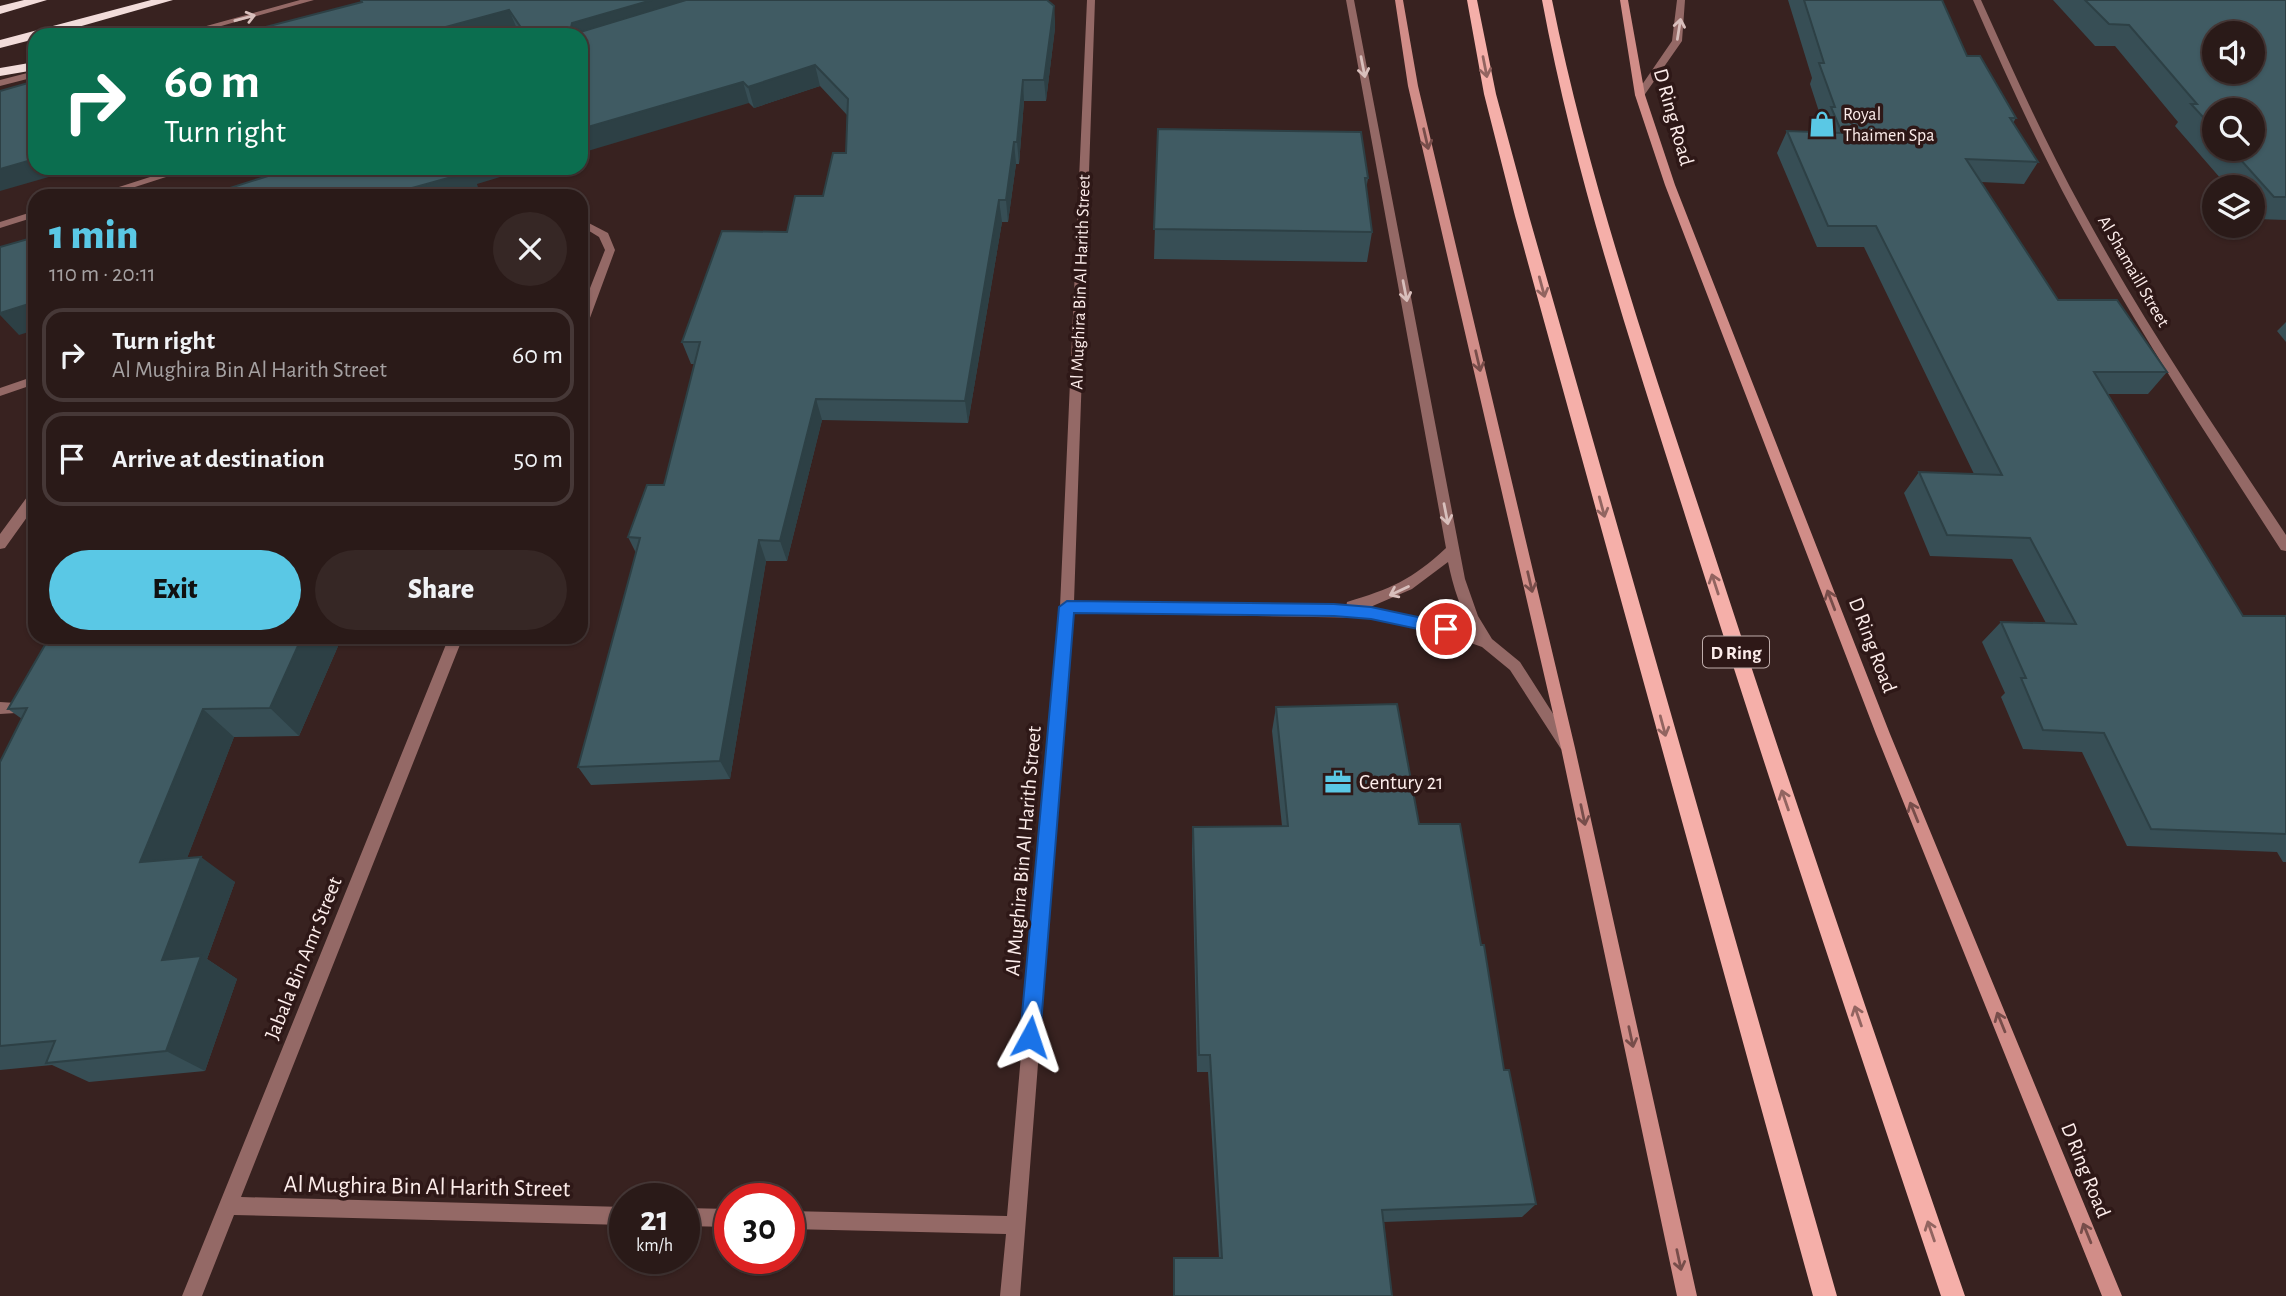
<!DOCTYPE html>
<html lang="en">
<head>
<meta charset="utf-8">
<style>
  :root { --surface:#2a1a18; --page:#362725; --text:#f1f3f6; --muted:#a5a1a2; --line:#463837; --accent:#5ac8e5 }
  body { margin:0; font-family:"Alegreya Sans",sans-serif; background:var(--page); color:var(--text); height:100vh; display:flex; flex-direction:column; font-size:26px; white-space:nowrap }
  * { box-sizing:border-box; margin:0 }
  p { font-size:23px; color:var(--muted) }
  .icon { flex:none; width:38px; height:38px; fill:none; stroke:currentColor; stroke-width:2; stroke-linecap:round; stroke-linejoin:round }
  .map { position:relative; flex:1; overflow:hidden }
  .details { position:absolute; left:28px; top:189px; width:560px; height:455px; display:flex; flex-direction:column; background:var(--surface); border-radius:21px; box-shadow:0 2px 5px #0004,0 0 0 2px var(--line) }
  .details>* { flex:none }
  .guide { position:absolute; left:28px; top:28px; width:560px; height:147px; border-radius:21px; box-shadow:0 2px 5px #0004,0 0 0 2px var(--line); background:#0b6e4f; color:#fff; overflow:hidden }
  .tools { position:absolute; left:2202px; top:21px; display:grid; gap:14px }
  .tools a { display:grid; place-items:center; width:63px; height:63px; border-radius:50%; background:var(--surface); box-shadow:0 2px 5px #0004,0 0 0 2px var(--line); font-size:35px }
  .speed { position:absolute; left:609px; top:1183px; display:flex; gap:14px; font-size:35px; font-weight:700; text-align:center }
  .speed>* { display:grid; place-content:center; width:91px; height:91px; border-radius:50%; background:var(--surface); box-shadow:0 2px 5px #0004,0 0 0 2px var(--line); line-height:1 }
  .speed small { font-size:18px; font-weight:400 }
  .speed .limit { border:10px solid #d22; background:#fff; color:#111 }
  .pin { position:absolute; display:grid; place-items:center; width:60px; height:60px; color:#fff; margin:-30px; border:4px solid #fff; border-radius:50%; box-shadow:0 2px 7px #0007 }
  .me { position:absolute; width:77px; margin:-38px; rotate:5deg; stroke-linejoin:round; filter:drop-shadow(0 0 5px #0008) }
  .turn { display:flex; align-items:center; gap:24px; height:147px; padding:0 21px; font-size:32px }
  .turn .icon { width:91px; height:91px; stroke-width:2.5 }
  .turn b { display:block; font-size:49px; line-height:60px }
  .round { display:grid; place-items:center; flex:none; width:74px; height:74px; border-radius:37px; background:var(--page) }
  .summary { display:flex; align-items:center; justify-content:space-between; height:119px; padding:0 21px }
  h1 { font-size:42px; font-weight:800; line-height:52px; color:var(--accent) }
  .primary-button { display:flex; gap:14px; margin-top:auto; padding:14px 21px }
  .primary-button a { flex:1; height:80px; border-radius:42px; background:var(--accent); color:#111; font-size:28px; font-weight:800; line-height:80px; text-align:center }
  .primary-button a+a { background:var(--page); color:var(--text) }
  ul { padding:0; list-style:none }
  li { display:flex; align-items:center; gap:21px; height:94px; margin:0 14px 10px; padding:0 7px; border:4px solid var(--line); border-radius:21px }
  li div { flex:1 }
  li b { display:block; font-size:26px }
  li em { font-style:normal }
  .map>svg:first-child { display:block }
</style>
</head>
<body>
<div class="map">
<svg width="2286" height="1296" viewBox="0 0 2286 1296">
  <rect width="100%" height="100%" fill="#382220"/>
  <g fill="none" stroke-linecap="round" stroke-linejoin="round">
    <path fill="#946966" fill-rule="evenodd" d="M 1677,0 L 1685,0 L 1682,41 L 1643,97 L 1637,97 L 1635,95 L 1672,41 Z
      M 35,491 L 35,506 L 5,548 L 0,549 L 0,534 L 30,493 Z
      M 0,702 L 32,704 L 34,708 L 32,712 L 0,714 Z"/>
    <path fill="#946966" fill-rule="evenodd" d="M 1087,0 L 1095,0 L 1074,602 L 1346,607 L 1347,602 C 1390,589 1412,580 1446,548 L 1346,0 L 1354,0 L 1465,579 L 1478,616 L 1492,639 L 1520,662 L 1573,745 L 1571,749 L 1566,751 L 1561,749 L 1510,670 L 1482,647 L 1446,634 L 1371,618 L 1073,613 L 1020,1296 L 1000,1296 L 1006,1234 L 789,1229 L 789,1211 L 1007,1216 L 1060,607 ZM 1448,562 C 1453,587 1461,611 1474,633 L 1446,623 L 1368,608 L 1412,589 Z
      M 1973,0 L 1981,0 C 2013,71 2045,142 2083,211 C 2144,323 2216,429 2286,535 L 2286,551 L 2281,550 C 2209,438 2136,328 2073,211 C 2036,142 2004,71 1973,0 Z
      M 178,168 L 194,168 L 107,196 L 91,196 Z
      M 35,211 L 35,217 L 0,228 L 0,222 Z
      M 581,219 L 608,233 L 615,250 L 587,326 L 581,330 L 581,311 L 605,250 L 599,237 L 581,226 Z
      M 35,376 L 35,384 L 0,396 L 0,388 Z
      M 449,637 L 463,637 L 241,1197 L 625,1207 L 625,1225 L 234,1215 L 202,1296 L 182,1296 Z
      M 684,1208 L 730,1209 L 730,1227 L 684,1226 Z"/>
    <path fill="#946966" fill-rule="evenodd" d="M 300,0 L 314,0 L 189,35 L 174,35 Z
      M 35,71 L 35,77 L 0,86 L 0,80 Z"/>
    <path fill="#d18d88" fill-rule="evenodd" d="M 1395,0 L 1403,0 L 1418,86 L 1575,748 L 1697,1296 L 1677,1296 L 1561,748 L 1408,86 Z
      M 1620,0 L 1628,0 L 1645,95 L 1675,185 L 1890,734 L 2122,1296 L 2102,1296 L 1876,734 L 1665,185 L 1635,95 Z"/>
    <path fill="#f5afa9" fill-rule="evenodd" d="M 1467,0 L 1477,0 L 1496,94 L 1529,216 L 1837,1296 L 1813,1296 L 1515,216 L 1484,94 Z
      M 1542,0 L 1552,0 C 1589,182 1649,356 1707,532 C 1790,787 1877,1042 1965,1296 L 1941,1296 C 1856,1042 1771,787 1690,531 C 1635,356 1576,182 1542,0 Z"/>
    <path fill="#f2dcda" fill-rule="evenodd" d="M 24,0 L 47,0 L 0,14 L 0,6 Z
      M 151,0 L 173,0 L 50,35 L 35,35 L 35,39 L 0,48 L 0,40 Z
      M 35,62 L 35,70 L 0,76 L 0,68 Z"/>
  </g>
  <path fill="#374e55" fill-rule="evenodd" d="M 1788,0 L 1942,0 L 1967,56 L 2016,118 L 2013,123 L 2038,162 L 2024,184 L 1981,182 L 2058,300 L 2167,372 L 2148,394 L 2108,394 L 2243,616 L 2286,616 L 2286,862 L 2283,862 L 2277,852 L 2127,846 L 2082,752 L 2023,749 L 2001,697 L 2005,693 L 1982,642 L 2001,622 L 2046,623 L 2012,559 L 1930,556 L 1904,493 L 1919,472 L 1974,474 L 1864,247 L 1817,247 L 1777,153 L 1787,131 L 1822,132 L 1821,129 L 1823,124 L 1810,84 L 1812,78 Z
    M 2053,0 L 2286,0 L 2286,220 L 2256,219 L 2252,215 L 2252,187 L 2228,187 L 2175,126 L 2178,122 L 2115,46 L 2095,46 ZM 2214,110 L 2252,149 L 2214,149 Z
    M 361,2 L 1054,6 L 1055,28 L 1046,101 L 1024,101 L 1019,164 L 1016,164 L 1008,222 L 1002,222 L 968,423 L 822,420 L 787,561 L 766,561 L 730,779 L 591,785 L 578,767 L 636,553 L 628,537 L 664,485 L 694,364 L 691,364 L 682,342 L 787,232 L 823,196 L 846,153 L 847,115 L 820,86 L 754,108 L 749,103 L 581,35 L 520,35 L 518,31 Z
    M 1158,129 L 1368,178 L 1366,190 L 1372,232 L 1367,262 L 1154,259 Z
    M 2286,322 L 2286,342 L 2277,331 Z
    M 95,637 L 342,637 L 299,736 L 234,737 L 187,858 L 235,882 L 207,959 L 237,979 L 205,1071 L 89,1082 L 52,1065 L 0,1070 L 0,762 L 22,719 L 8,709 Z
    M 1276,707 L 1419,824 L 1504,1070 L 1536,1204 L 1522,1217 L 1384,1222 L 1392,1296 L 1173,1296 L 1173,1270 L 1174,1258 L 1219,1258 L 1208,1072 L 1197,1072 L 1192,849 L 1193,827 L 1282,826 L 1272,731 Z"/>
  <path fill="#2d4045" d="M 652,0 L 730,0 L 572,35 L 570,32 L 572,23 Z
    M 1054,6 L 1055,28 L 1046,101 L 1044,80 Z
    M 509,10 L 518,31 L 504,35 L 416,35 Z
    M 815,65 L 820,86 L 754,108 L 748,87 Z
    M 1023,80 L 1024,101 L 1019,164 L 1017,142 Z
    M 743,82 L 749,103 L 581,153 L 581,129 Z
    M 1014,142 L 1016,164 L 1008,222 L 1006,200 Z
    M 35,159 L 35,168 L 72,168 L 73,170 L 0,191 L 0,169 Z
    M 468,168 L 530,168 L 477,184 L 480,194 L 472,196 L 383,196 Z
    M 999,200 L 1002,222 L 968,423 L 965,401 Z
    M 35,302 L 35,330 L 19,335 L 0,315 L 0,313 Z
    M 816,399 L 822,420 L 787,561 L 780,541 Z
    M 759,540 L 766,561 L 730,779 L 720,761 Z
    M 302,637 L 342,637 L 299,736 L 270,708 Z
    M 203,709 L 234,737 L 176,887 L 140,862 Z
    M 201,857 L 235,882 L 207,959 L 237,979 L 205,1071 L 166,1051 L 162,960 Z"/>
  <path fill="#405b63" stroke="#2d4045" stroke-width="2" fill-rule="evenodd" d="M 361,0 L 652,0 L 572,23 L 570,32 L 574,34 L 686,0 L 1047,0 L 1054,6 L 1044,80 L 1023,80 L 1017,142 L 1014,142 L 1006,200 L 999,200 L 965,401 L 816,399 L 780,541 L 759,540 L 720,761 L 578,767 L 640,538 L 628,537 L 647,485 L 664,485 L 700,342 L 682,342 L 722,231 L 787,232 L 795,196 L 823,196 L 833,153 L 846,153 L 848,99 L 815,65 L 748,87 L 743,82 L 581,129 L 581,35 L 526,35 L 509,10 L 416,35 L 235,35 L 362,2 Z
    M 1804,0 L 1942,0 L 1967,56 L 1980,56 L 2016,118 L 2010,118 L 2038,162 L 1966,159 L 2058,300 L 2117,300 L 2167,372 L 2094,372 L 2243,616 L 2286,616 L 2286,834 L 2151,829 L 2104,733 L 2043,730 L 2021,678 L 2026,678 L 2001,622 L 2076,624 L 2030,538 L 1947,535 L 1919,472 L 2002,475 L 1876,226 L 1828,226 L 1787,131 L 1842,133 L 1831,107 L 1835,107 L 1819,63 L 1824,63 Z
    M 2085,0 L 2286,0 L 2286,197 L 2274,197 L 2231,149 L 2252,149 L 2252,110 L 2214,110 L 2214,129 L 2191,104 L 2197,104 L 2129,25 L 2109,24 ZM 2214,33 L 2252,33 L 2252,72 L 2214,72 Z
    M 35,81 L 35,159 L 0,169 L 0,91 Z
    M 1158,129 L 1361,132 L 1368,178 L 1365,178 L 1372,232 L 1154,229 Z
    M 293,168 L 468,168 L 470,172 L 383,196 L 180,196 L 206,189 L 208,195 Z
    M 35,237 L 35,302 L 0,313 L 0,247 Z
    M 95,637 L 302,637 L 270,708 L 203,709 L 140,862 L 201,857 L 162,960 L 201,956 L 166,1051 L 46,1063 L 55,1041 L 0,1046 L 0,762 L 27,708 L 8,709 L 49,638 Z
    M 1397,704 L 1419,824 L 1460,824 L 1481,945 L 1484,945 L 1504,1070 L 1509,1070 L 1536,1204 L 1382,1210 L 1392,1296 L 1174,1296 L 1174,1258 L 1222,1258 L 1210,1055 L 1199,1055 L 1193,827 L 1288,826 L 1276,707 Z"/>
  <defs><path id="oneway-shaft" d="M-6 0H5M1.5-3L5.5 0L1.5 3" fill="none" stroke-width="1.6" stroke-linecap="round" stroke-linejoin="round" transform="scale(1.75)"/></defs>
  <g stroke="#d8bfbc">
    <use href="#oneway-shaft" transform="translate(245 18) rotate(-15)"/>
    <use href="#oneway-shaft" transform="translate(1679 29) rotate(-81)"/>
    <use href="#oneway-shaft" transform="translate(1363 67) rotate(79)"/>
    <use href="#oneway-shaft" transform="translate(1405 291) rotate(79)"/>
    <use href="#oneway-shaft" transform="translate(1446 514) rotate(79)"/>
    <use href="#oneway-shaft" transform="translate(1399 591) rotate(155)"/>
  </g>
  <g stroke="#926460">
    <use href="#oneway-shaft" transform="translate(1485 67) rotate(79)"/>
    <use href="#oneway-shaft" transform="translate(1542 287) rotate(75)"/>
    <use href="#oneway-shaft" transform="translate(1602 507) rotate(75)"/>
    <use href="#oneway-shaft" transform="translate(1715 584) rotate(-108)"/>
    <use href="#oneway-shaft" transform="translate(1663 726) rotate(75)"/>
    <use href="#oneway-shaft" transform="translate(1785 800) rotate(-109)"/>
    <use href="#oneway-shaft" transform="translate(1858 1016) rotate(-109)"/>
    <use href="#oneway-shaft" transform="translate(1931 1231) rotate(-109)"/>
  </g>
  <g stroke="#774d4a">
    <use href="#oneway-shaft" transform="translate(1426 139) rotate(77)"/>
    <use href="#oneway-shaft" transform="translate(1478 361) rotate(77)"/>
    <use href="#oneway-shaft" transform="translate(1530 582) rotate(77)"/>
    <use href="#oneway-shaft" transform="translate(1831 600) rotate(-111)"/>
    <use href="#oneway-shaft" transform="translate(1914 812) rotate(-112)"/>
    <use href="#oneway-shaft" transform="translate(1583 815) rotate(78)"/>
    <use href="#oneway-shaft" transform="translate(2001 1022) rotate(-112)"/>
    <use href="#oneway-shaft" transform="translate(1631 1037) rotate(78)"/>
    <use href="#oneway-shaft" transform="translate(2087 1233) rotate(-112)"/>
    <use href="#oneway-shaft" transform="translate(1679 1260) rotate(78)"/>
  </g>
  <path fill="#1a73e8" stroke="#114b97" stroke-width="2" d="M 1067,601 L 1334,604 L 1371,607 L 1446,623 L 1453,629 L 1446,635 L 1371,619 L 1334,616 L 1074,613 L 1040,1037 L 1037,1044 L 1030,1047 L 1023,1044 L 1020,1037 L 1059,607 Z"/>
  <defs>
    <g id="shop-bare" transform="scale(2.1)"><path d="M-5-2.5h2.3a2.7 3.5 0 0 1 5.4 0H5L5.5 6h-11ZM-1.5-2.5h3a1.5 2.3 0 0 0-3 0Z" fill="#5ac8e5" stroke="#2e1817" stroke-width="2.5" paint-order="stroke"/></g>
    <g id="office-bare" transform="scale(2.1)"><path d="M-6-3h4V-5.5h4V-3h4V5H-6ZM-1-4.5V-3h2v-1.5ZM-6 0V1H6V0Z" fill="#5ac8e5" stroke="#2e1817" stroke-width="2.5" paint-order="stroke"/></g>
  </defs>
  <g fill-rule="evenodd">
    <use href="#shop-bare" x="1822" y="124"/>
    <use href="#office-bare" x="1338" y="782"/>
  </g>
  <g text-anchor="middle" stroke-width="7" stroke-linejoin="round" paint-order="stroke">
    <g font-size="18" fill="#fdedeb" stroke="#2e1817" text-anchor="start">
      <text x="1843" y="120">Royal<tspan x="1843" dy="21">Thaimen Spa</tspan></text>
    </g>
    <g font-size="18" fill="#fdedeb" stroke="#2e1817">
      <text transform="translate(2134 271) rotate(60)" y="6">Al Shamaill Street</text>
      <text transform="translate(1080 282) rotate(-88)" y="6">Al Mughira Bin Al Harith Street</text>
    </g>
    <rect fill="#2e1817" stroke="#bfadab" stroke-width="2" x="1703" y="636.5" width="66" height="31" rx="5"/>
    <g font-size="19" font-weight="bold" fill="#fdedeb">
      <text x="1736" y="659">D Ring</text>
    </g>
    <g font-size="21" fill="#fdedeb" stroke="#2e1817">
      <text transform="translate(1674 117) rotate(74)" y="7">D Ring Road</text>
      <text transform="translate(1873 645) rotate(69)" y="7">D Ring Road</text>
      <text transform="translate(1023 851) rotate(-85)" y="7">Al Mughira Bin Al Harith Street</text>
      <text transform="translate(303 958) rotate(-68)" y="7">Jabala Bin Amr Street</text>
      <text transform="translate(2086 1170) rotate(68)" y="7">D Ring Road</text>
    </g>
    <g font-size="21" fill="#fdedeb" stroke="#2e1817" text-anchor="start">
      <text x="1359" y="789">Century 21</text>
    </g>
    <g font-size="24" fill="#fdedeb" stroke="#2e1817">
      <text transform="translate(427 1186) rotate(1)" y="8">Al Mughira Bin Al Harith Street</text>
    </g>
  </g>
</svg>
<div class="tools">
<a><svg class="icon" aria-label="sound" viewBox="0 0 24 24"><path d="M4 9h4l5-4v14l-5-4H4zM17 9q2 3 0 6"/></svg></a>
<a><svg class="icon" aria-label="search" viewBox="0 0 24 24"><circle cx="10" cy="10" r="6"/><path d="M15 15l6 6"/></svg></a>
<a><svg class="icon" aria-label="layers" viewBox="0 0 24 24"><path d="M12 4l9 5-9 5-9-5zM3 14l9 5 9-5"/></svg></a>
</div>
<div class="speed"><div>21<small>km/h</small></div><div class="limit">30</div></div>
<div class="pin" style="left:1446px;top:629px;background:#d93025"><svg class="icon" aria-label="arrive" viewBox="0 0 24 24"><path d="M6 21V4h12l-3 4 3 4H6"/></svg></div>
<svg class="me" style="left:1030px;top:1037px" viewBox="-20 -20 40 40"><path d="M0-17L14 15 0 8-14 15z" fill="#1a73e8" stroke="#fff" stroke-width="4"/></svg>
<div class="guide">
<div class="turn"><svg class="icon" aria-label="right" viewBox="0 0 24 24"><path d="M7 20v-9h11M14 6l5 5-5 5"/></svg><div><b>60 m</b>Turn right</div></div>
</div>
<section class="details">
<div class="summary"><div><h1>1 min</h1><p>110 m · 20:11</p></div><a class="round"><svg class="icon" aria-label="close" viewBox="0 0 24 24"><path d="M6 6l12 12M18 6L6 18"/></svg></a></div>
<ul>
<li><svg class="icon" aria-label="right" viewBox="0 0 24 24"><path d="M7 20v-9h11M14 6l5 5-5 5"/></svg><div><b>Turn right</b><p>Al Mughira Bin Al Harith Street</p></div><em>60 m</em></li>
<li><svg class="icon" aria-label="arrive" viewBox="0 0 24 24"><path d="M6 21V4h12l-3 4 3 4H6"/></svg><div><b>Arrive at destination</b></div><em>50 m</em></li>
</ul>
<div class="primary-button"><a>Exit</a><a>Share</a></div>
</section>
</div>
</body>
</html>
